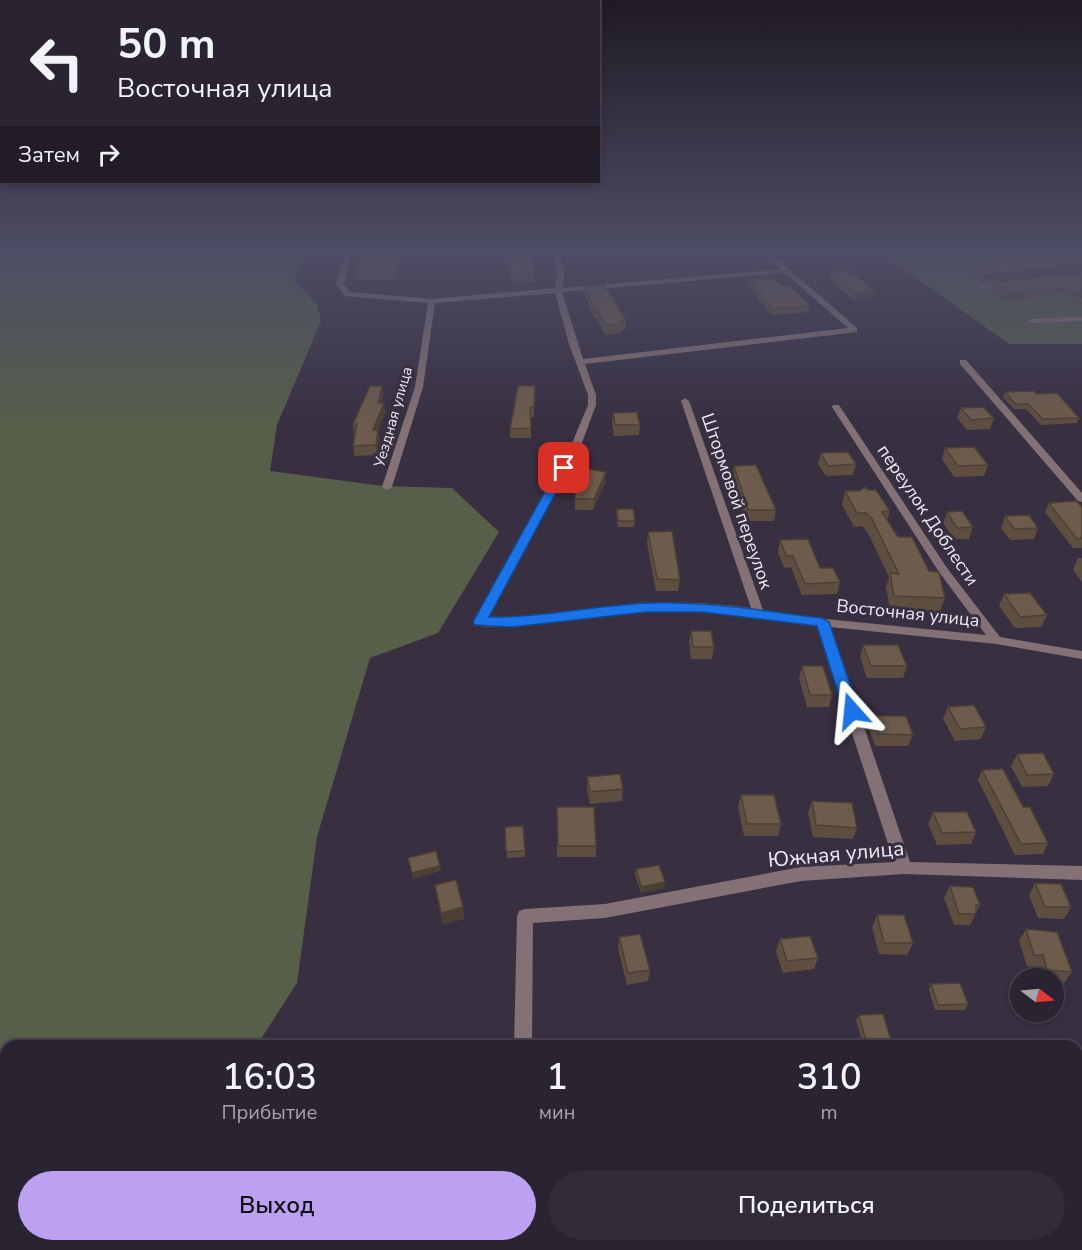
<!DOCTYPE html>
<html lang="ru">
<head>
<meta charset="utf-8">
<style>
  :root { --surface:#2a2331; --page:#322b39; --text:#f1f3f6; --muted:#a5a4ab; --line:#46404d; --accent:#bca0f2 }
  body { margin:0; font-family:"Nunito Sans",sans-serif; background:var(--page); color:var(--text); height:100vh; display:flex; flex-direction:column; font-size:22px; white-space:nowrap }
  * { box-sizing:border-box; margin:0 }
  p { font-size:20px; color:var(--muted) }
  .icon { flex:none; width:33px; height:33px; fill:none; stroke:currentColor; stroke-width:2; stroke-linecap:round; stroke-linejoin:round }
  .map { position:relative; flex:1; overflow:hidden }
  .sheet { position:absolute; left:0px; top:1040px; width:1083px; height:212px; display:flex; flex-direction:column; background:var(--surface); border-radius:18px 18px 0 0; box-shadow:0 3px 9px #0003,0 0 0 2px var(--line) }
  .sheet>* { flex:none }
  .hud { position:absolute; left:0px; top:0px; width:600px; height:183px; box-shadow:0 3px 9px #0003,0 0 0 2px var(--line); background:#2a2331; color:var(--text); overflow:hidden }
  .needle { width:39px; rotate:106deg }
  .buttons { position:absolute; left:1010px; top:968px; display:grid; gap:12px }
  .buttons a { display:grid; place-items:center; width:54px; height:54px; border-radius:50%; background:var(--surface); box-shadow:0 3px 9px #0003,0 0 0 2px var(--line); font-size:30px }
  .pin { position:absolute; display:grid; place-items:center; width:51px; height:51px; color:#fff; margin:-26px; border-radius:12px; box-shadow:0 3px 9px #0006 }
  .me { position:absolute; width:66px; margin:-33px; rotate:342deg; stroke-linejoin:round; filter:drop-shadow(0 0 4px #0008) }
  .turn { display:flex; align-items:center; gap:21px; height:126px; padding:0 18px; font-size:27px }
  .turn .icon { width:78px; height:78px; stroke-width:2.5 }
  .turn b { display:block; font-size:42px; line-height:51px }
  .then { display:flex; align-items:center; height:57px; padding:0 18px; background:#0003; gap:12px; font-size:22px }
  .eta { display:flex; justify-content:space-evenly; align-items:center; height:102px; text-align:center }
  .eta b { font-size:36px; font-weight:600; line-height:42px }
  .action { display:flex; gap:12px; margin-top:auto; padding:12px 18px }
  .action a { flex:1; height:69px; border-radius:36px; background:var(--accent); color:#111; font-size:24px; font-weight:600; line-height:69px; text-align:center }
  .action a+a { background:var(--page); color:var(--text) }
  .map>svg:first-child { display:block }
</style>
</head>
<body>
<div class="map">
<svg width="1082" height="1250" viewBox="0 0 1082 1250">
  <rect width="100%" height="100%" fill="#382f41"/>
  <path fill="#575e4a" d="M 0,250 L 307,250 L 294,280 L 317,304 L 321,321 L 277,425 L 270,471 L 383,486 L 452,488 L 499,532 L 438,633 L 370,658 L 317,837 L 297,983 L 257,1045 L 6,1046 L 6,1245 L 187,1245 L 186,1250 L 0,1250 Z
    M 877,250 L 1082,250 L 1082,344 L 1009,344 Z"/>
  <path fill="#081d34" d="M 1077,1080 L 1082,1085 L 1082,1156 L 1077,1156 Z"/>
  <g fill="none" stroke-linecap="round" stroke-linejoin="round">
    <path fill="#837175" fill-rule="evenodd" d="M 346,250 L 352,250 L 344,284 L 350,292 L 432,299 L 555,288 L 557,271 L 552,250 L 558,250 L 565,271 L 562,288 L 781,269 L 760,250 L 767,250 L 857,328 L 857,332 L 585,364 L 596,395 L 596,405 L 580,448 L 488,618 C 547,618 605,605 663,603 C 693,602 722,604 751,608 L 681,401 L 685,398 L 689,401 L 763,610 L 786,615 L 986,635 L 939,572 L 832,407 L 833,405 L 839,405 L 947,568 L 1000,637 L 1082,651 L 1082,659 L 996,644 L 830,627 L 910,862 L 1082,866 L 1082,880 L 904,874 L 801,881 L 605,918 L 533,923 L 532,1046 L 514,1046 L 517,916 L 519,911 L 525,909 L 605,904 L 801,867 L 894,862 L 817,626 C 765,621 716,608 663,611 C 618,613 575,620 531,624 C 514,625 492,629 476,625 L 474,622 L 570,448 L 588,405 L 588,395 L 569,344 L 555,293 L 435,303 L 423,387 L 392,487 L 387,490 L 382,487 L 415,387 L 428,303 L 345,296 L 336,284 ZM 785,273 L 848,328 L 583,359 L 562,292 Z
      M 1006,281 L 1010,283 L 1009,285 L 983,288 L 979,286 Z
      M 1082,317 L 1082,321 L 1031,323 L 1027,321 L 1031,319 Z
      M 960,360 L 966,360 L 1082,493 L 1082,502 L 1078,501 L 960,364 Z
      M 1082,1174 L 1082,1194 L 1077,1195 L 1077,1175 Z
      M 505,1245 L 525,1245 L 524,1250 L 504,1250 Z
      M 736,1245 L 756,1245 L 757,1250 L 737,1250 Z
      M 970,1245 L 990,1245 L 991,1250 L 971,1250 Z"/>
  </g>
  <path fill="#5e4e41" d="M 363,250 L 420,250 L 420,258 L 403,258 L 396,279 L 356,279 L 355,272 Z
    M 505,250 L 534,272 L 534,282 L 511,282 L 510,266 L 505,266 Z
    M 978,250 L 1082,250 L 1082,272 L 981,282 L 969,273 L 971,265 L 998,263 Z
    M 830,272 L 875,291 L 873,298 L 854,301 L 829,279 Z
    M 1082,273 L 1082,305 L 1077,305 L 1063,295 L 1005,301 L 990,290 L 993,282 Z
    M 749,280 L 781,285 L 810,306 L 809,312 L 771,315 L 749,286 Z
    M 585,286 L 626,320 L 625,330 L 622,330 L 622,333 L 605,335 L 597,318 L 594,318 L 585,295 Z
    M 382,386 L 383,396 L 381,403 L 384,403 L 385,413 L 378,431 L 379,440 L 377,455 L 354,456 L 353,446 L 354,434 L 353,424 Z
    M 535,386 L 534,417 L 531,417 L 531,438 L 510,438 L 510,429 Z
    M 1005,392 L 1036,394 L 1079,418 L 1077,423 L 1041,425 L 1026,409 L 1014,409 L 1003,397 Z
    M 961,408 L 994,418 L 990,429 L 967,430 L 957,418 Z
    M 613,413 L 640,425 L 639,435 L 614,436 L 612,423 Z
    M 945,448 L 988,465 L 984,476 L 954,477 L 942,459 Z
    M 821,453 L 856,464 L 853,475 L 826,476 L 818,464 Z
    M 734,466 L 776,510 L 774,521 L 746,521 L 733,477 Z
    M 575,481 L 605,483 L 593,510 L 575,510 Z
    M 868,490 L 890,511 L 887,520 L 898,537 L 929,571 L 945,598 L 940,612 L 890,610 L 886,587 L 889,577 L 868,533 L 862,526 L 854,527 L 842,505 L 845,491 Z
    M 1049,503 L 1082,508 L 1082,548 L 1073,548 L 1045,512 Z
    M 617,509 L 635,521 L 634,527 L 618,527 L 616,514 Z
    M 947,512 L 973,527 L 969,539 L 954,539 L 943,523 Z
    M 1005,516 L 1038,528 L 1034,539 L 1010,540 L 1001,528 Z
    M 648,532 L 680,580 L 678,591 L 656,591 L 647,543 Z
    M 780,540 L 840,582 L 837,594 L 802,595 L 791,567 L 784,568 L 778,552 Z
    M 1078,558 L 1082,558 L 1082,582 L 1073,570 Z
    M 1004,594 L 1047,615 L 1041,627 L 1015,628 L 999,606 Z
    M 691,631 L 714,647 L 712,659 L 691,659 L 689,642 Z
    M 863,645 L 907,666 L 903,678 L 867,678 L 860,657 Z
    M 802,666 L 832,695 L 829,707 L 807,707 L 799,678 Z
    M 948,707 L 986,727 L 981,739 L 955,741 L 943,719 Z
    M 872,716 L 913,735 L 908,746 L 875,746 L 869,728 Z
    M 1017,754 L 1054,774 L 1048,786 L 1022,787 L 1011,766 Z
    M 982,770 L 1023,807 L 1048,843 L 1043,854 L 1015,855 L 978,780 Z
    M 587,777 L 623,789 L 622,801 L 590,804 L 587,789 Z
    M 741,795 L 781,824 L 778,836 L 744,836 L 738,807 Z
    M 812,801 L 857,828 L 853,839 L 813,837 L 808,813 Z
    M 933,812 L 976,832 L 971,844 L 937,845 L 928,824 Z
    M 557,819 L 596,846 L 596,857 L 557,857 Z
    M 505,827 L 525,851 L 525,857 L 507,858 Z
    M 636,869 L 664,888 L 641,893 L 635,875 Z
    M 1035,883 L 1071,907 L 1064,919 L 1038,918 L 1029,895 Z
    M 435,885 L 463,907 L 464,919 L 443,924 L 437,897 Z
    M 950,886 L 980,905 L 970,925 L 954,925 L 944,898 Z
    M 877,915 L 913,943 L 907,955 L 879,954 L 872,927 Z
    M 1026,929 L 1072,972 L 1064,983 L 1053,982 L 1053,978 L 1039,978 L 1035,967 L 1027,966 L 1019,941 Z
    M 619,937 L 650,970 L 648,981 L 627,985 L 618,948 Z
    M 780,939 L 818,958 L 814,969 L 783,973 L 776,951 Z
    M 931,984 L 968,1004 L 965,1010 L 935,1010 L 929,990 Z
    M 859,1015 L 891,1040 L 889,1045 L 864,1046 L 856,1021 Z
    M 426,1245 L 466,1245 L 465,1250 Z
    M 581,1245 L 616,1245 L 615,1250 Z
    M 788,1245 L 842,1245 L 839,1250 L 789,1250 Z"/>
  <path fill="#4c4035" d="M 402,251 L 403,258 L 396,279 L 395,272 Z
    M 1082,264 L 1082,272 L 981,282 L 984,275 Z
    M 875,291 L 873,298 L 854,301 L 855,293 Z
    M 382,386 L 383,396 L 379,412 L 378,403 Z
    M 384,403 L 385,413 L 378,431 L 379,440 L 377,455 L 373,430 Z
    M 606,472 L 605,483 L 593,510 L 594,499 Z
    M 440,866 L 441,871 L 412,879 L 412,873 Z
    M 665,882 L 664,888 L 641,893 L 641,887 Z
    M 463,907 L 464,919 L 443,924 L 441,913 Z"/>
  <path fill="#6d5b4c" stroke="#4c4035" stroke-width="1.5" d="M 363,250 L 419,250 L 419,251 L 402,251 L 395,272 L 355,272 Z
    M 505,250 L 531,250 L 534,272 L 510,273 L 510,258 L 505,258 Z
    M 992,250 L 1082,250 L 1082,264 L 984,275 L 971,265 L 1011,262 Z
    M 850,271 L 875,291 L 855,293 L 830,272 Z
    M 1082,273 L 1082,297 L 1080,297 L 1066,288 L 1007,293 L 993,282 Z
    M 774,278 L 781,285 L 790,285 L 810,306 L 772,309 L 749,280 Z
    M 604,285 L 626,320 L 621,321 L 623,324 L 606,325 L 597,309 L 594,309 L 585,286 Z
    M 370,386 L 382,386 L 378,403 L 384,403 L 373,430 L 378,430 L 376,445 L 353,446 L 357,424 L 353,424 Z
    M 518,386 L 535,386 L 534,407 L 530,407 L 531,428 L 510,429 Z
    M 1034,391 L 1036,394 L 1057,393 L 1079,418 L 1043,419 L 1028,404 L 1015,404 L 1005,392 Z
    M 983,407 L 994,418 L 971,420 L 961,408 Z
    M 637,412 L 640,425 L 615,425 L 613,413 Z
    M 974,447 L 988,465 L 958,466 L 945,448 Z
    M 848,452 L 856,464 L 828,466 L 821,453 Z
    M 756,465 L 776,510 L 748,510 L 734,466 Z
    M 581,468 L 606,472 L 594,499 L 575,499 L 575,481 Z
    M 866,487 L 868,490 L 876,490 L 890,511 L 882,512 L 898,537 L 912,537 L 929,571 L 939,572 L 945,598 L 894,596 L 890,573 L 899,574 L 872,519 L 866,513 L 857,513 L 845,491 L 859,491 Z
    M 1077,501 L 1082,508 L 1082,538 L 1077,539 L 1049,503 Z
    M 617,509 L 633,509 L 635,521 L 618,521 Z
    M 962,511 L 973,527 L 957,528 L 947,512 Z
    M 1029,515 L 1038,528 L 1014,529 L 1005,516 Z
    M 672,531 L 680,580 L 657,579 L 648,532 Z
    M 808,539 L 820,568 L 833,568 L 840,582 L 805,584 L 793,556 L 786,556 L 780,540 Z
    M 1030,593 L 1047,615 L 1020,617 L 1004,594 Z
    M 691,631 L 711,631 L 714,647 L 693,647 Z
    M 863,645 L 898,645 L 907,666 L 871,666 Z
    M 802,666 L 823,666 L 832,695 L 810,695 Z
    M 974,705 L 986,727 L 960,729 L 948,707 Z
    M 872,716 L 906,716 L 913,735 L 879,734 Z
    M 1043,753 L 1054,774 L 1027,775 L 1017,754 Z
    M 1003,769 L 1023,807 L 1030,807 L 1048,843 L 1021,844 L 982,770 Z
    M 620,774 L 623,789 L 590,792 L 587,777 Z
    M 741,795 L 774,795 L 781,824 L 747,824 Z
    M 812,801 L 852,803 L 857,828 L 816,825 Z
    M 557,807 L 594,807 L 596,846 L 558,846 Z
    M 933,812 L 967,812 L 976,832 L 942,833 Z
    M 523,826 L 525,851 L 506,852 L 505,827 Z
    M 436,851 L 440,866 L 412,873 L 408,858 Z
    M 659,865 L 665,882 L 641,887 L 636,869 Z
    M 456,880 L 463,907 L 441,913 L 435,885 Z
    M 1035,883 L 1061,884 L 1071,907 L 1045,907 Z
    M 950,886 L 973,887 L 980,905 L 976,905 L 976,914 L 959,914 Z
    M 877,915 L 904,915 L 913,943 L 884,943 Z
    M 1026,929 L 1057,932 L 1072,972 L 1047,970 L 1043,955 L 1034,955 Z
    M 640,934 L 650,970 L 628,973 L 619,937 Z
    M 810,936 L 818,958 L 787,961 L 780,939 Z
    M 960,983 L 968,1004 L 938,1005 L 931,984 Z
    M 883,1014 L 891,1040 L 866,1041 L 859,1015 Z
    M 795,1245 L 827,1245 L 795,1248 Z"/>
  <linearGradient id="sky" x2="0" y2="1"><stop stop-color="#1f1a24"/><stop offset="0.59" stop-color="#4d4d65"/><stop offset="1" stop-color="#4d4d65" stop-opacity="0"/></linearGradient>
  <rect width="1082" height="425" fill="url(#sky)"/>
  <path fill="#1a73e8" stroke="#114b97" stroke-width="1.5" d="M 564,464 L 569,468 L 489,617 C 542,618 595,605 649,603 C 707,601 764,611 822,618 L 829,622 L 859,711 L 857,715 L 852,717 L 844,711 L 817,626 L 702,612 L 646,612 L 512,627 L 475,625 L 473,622 L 558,468 Z"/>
  <g text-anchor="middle" stroke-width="6" stroke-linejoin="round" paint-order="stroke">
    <g font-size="15" fill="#eee9f4" stroke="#382f41">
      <text transform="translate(393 417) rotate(-74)" y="5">Уездная улица</text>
    </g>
    <g font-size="18" fill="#eee9f4" stroke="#382f41">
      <text transform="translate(737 501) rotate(71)" y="6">Штормовой переулок</text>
      <text transform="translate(928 515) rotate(56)" y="6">переулок Доблести</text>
      <text transform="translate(908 613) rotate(6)" y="6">Восточная улица</text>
    </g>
    <g font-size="21" fill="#eee9f4" stroke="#382f41">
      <text transform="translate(836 854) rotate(-5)" y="7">Южная улица</text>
    </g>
  </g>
</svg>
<div class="buttons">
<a><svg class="needle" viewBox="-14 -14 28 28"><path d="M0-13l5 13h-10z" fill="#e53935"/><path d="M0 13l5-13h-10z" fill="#a5a4ab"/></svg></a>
</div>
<div class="pin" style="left:564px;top:468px;background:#d93025"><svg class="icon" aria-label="arrive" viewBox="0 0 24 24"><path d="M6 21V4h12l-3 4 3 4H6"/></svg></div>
<svg class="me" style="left:852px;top:711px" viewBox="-20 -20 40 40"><path d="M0-17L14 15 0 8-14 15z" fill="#1a73e8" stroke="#fff" stroke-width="4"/></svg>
<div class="hud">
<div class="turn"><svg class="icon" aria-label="left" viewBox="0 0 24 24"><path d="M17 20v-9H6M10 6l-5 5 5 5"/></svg><div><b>50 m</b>Восточная улица</div></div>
<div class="then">Затем<svg class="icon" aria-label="right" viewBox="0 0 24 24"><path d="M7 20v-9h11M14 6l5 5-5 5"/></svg></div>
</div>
<section class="sheet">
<div class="eta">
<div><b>16:03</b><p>Прибытие</p></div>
<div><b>1</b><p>мин</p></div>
<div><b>310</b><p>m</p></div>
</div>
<div class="action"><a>Выход</a><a>Поделиться</a></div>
</section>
</div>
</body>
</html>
